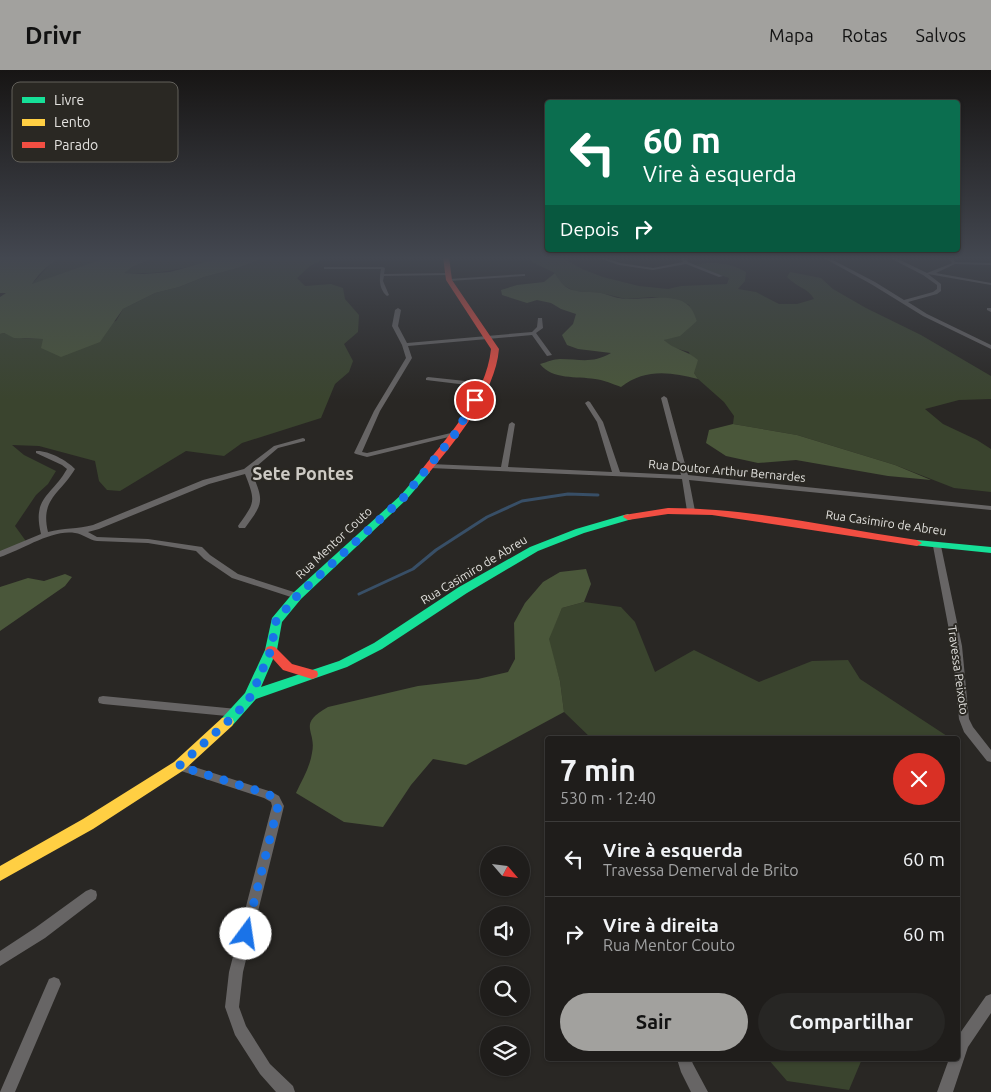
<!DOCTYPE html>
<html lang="pt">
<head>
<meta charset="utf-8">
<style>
  :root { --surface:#1f1d1b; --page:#272624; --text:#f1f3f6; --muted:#a1a2a3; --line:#3c3b3a; --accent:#a2a19e }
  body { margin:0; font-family:Ubuntu,sans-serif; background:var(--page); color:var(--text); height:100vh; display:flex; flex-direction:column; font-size:19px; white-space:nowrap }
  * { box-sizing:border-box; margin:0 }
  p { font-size:16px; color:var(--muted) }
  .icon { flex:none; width:28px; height:28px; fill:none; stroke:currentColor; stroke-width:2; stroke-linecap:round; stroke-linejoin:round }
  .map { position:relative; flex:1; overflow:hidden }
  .panel { position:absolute; left:545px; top:666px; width:415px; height:325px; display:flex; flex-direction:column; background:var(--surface); border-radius:5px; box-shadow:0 1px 4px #0004,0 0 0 1px var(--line) }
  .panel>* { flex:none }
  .top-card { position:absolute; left:545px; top:30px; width:415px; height:152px; border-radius:5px; box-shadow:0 1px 4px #0004,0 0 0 1px var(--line); background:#0b6e4f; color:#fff; overflow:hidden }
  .needle { width:32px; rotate:118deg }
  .fabs { position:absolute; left:480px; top:776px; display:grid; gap:10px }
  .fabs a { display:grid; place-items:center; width:50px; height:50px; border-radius:50%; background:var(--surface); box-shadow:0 1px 4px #0004,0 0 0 1px var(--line); font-size:25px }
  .pin { position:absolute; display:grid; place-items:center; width:42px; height:42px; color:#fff; margin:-21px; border:2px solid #fff; border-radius:50%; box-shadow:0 1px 5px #0007 }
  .me { position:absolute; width:55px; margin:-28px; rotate:14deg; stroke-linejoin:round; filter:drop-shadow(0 0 4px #0008) }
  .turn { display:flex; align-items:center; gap:18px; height:105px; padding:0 15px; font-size:22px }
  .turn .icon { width:65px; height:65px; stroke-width:2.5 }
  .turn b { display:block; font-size:35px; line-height:42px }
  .then { display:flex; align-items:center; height:48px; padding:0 15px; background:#0003; gap:10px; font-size:19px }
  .round { display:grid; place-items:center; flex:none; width:52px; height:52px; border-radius:26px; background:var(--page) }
  .summary { display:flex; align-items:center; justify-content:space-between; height:85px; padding:0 15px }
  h1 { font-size:30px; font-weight:600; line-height:38px }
  .action { display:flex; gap:10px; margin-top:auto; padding:10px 15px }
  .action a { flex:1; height:58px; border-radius:30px; background:var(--accent); color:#111; font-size:20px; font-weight:600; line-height:58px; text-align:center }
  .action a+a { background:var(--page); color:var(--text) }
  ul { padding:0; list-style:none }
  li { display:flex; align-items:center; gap:15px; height:75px; padding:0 15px; border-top:1px solid var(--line) }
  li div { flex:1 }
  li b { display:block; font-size:19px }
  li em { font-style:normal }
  header { display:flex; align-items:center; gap:30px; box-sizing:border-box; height:70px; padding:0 25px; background:var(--accent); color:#111 }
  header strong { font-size:24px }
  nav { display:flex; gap:28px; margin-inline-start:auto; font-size:18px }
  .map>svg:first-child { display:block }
</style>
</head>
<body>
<header>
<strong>Drivr</strong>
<nav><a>Mapa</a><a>Rotas</a><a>Salvos</a></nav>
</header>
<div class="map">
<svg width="991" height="1022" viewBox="0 0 991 1022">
  <rect width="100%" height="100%" fill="#292724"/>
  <path fill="#3a442e" d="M 61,187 L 108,187 L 31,215 L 52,192 Z
    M 157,187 L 224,187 C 190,198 159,205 123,203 L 132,197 Z
    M 266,187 L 327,187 L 310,196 L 297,208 L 305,216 L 331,214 L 343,218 L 345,229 L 359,245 L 358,262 L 344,274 L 353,291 L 349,302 L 335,314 L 321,348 L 242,373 L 224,386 L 186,381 L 120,421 L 107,420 L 99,411 L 95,391 L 39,376 L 12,375 L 24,385 L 56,401 L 48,414 L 36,425 L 15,456 L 28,474 L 0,484 L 0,264 L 4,263 C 38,279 82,259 116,251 L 123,239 L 155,223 L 179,217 L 204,207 L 238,198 Z
    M 528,187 L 561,187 L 582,199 L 603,207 L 639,216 L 668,219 L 681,216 L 727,214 L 729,208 L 703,199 L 696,194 C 716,192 729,192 746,202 L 745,211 L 738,219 L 756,222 L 779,234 L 797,234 L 814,229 C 808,218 796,217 787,207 L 790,202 L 821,208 L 833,219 L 866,238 L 921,265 L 991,306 L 991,329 L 959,330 L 925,339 L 943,354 L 977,370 L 991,379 L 991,422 L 954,418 L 895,395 L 797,365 L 733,354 L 734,346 L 724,332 L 698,309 L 694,303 L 689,282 L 671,277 L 664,270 L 697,251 L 689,235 L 680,231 L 652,227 L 626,229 L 601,223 L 574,221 L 561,214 L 555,203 L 534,193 Z
    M 584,532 L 621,537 L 635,552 L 655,602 L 694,580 L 759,612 L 812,591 L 848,590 L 860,609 L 947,666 L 947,669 L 592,669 L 564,642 L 560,611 L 548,569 L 562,538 Z
    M 768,989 L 862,989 L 849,1020 L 787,1011 Z"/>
  <path fill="#4a573a" d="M 0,187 L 61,187 C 49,194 39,203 32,214 L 108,187 L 157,187 L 132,197 L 124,203 L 143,204 L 170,202 L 224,187 L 266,187 L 238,198 L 204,207 L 179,217 L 155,223 L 123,239 L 100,272 L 61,287 L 41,278 L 43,269 L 14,268 L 4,263 L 0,264 L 0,227 L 6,223 L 0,223 Z
    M 555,203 C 567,226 579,220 601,223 C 609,225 618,229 627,229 C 644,230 674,223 688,235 C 692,238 695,246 697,251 L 680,266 L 664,270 C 674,280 687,280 698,290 L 694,303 L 698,309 C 671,302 645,298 621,317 C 613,314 604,310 595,309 C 577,306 552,310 540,294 C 547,292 554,289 560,289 C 580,289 592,294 611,283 L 578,279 L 567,275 L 562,265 L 573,254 L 576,244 L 561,239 L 551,233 L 537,230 L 527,233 L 502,225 L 501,220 L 517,215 L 544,212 Z
    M 733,354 L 797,365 L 895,395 L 931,410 L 888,406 L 796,390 L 758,393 L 726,386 L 706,373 L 709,360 Z
    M 586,499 L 591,514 L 584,532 L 562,538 L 549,569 L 560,611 L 564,642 L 466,695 L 433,689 L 411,715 L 383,757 L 344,752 L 296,723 C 302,710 310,697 312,683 C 317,660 296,655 328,637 L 418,616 L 478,609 L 508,602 L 515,589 L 514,553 L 525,533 L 543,512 L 560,502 Z
    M 65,504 L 72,507 L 65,516 L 0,561 L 0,517 L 28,508 L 44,511 Z"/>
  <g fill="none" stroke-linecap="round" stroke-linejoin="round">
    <path stroke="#384f67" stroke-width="3" d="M 359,524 L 413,499 L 436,480 L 487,447 L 522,431 L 568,424 L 598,425"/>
    <path fill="#676565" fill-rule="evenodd" d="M 408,187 L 412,187 L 412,188 L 410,189 Z
      M 596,187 L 602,187 L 620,193 L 653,198 L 683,192 L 680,187 L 684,187 L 688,192 L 723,206 L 719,207 L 686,194 L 653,200 L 619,195 Z
      M 822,187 L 827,187 L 875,212 L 904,230 L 933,222 L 937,219 L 937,215 L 923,205 L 888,187 L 894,187 L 927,203 L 950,194 L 952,193 L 948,187 L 952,187 L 955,192 L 991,193 L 991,195 L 955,194 L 936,203 L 991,213 L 991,215 L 928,204 L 941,214 L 941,221 L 937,224 L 908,232 L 927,244 L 991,275 L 991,279 L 923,246 L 871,214 Z
      M 326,197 L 383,197 L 385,198 L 384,204 L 448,203 L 450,204 L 448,205 L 384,206 L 383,211 L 389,225 L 387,226 C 379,219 379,209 381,199 L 324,199 L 324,197 Z
      M 525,204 L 525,206 L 523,206 L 449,211 L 447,210 L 449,209 Z
      M 398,238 L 401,240 L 398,256 L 407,273 L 532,262 L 537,257 L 538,248 L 542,248 L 543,258 L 536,263 L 552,285 L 547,286 L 532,265 L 408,276 L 412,288 L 380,341 L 362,382 L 367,383 L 455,362 L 458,364 L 457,365 L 367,387 L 356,384 L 354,383 L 374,341 L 406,288 L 402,275 L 392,256 L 395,240 Z
      M 987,238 L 991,238 L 991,242 L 987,240 Z
      M 428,307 L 484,313 L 487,315 L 484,317 L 426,310 L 426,308 Z
      M 664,326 L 667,328 L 688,405 L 991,436 L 991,440 L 689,410 L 695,441 L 691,443 L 687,441 L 682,409 L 430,398 L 426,396 L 430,394 L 501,397 L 509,354 L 512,352 L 515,354 L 508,397 L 612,402 L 597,352 L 585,333 L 588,331 L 590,332 L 603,352 L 620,402 L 681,405 L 661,328 Z
      M 303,368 L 305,369 L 305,371 L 278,378 L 251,401 C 264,431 264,432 245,458 L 239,458 L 238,456 C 255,432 256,432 245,404 L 209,414 L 99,459 L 88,462 L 97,467 L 148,469 L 202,477 L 210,485 L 238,504 L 300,524 L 301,526 L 300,528 L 294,528 L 232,508 L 204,489 L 196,481 L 148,473 L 97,471 C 89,470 83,464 75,463 C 52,459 22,480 0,487 L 0,481 L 41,464 C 32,427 51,427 67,399 L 62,395 L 36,383 L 36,381 C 47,380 67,390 75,399 C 60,424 40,429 48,462 C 63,458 78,459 93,455 L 203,410 L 244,399 L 274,376 Z
      M 934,474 L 940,474 L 941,476 L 962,576 L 969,649 L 973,657 L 991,680 L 991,692 L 987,691 L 964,662 L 959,649 L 952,576 L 933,476 Z
      M 103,626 L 237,639 L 241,640 L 242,643 L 241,646 L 237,647 L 103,634 L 99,633 L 98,630 L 99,627 Z
      M 179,692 L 272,722 L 279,726 L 284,736 L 243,902 L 239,937 L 246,956 L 270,994 L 293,1016 L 295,1022 L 276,1022 L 260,1004 L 235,965 L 225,937 L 229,902 L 272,736 L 271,732 L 264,728 L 175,699 L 173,696 L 175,693 Z
      M 91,819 L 96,821 L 97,825 L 96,829 L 45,868 L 0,896 L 0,881 L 35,858 L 86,821 Z
      M 54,907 L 59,909 L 61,914 L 15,1022 L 0,1022 L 49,909 Z
      M 991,924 L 991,943 L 968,977 L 953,1022 L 937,1022 L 949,989 L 958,989 L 958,966 L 986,926 Z
      M 677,989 L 691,989 L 693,994 L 708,1022 L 691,1022 L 681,1002 Z"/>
    <path fill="#16e098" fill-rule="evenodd" d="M 425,399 L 430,402 L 407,429 L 301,529 L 282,552 L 277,580 L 261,617 L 339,591 L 374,573 L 459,517 L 530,477 L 576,459 L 624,445 L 628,444 L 633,447 L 632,449 L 584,463 L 538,481 L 467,523 L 382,579 L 347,597 L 256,629 L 232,656 L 227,657 L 222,656 L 220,652 L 222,648 L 245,623 L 265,580 L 272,548 L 293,523 L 401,425 L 422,400 Z
      M 917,470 L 991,477 L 991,483 L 913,475 L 912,473 L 913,471 Z"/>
    <path fill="#ffcf43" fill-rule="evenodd" d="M 227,647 L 232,648 L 234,652 L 232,656 L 184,700 L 93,759 L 0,811 L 0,796 L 83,749 L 174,692 L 222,648 Z"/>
    <path fill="#f24e42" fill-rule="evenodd" d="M 443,187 L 449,187 L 452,210 L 499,279 C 495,324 456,370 428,404 L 425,405 L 420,402 C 448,365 486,327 491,279 L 446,210 Z
      M 668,438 C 752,438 835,458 917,470 L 922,473 L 917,476 L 712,445 L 668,444 L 628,450 L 623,447 L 624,445 Z
      M 271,576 L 275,577 L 292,594 L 317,601 L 318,604 L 317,607 L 312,609 L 283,600 L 265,580 L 267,577 Z"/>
  </g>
  <linearGradient id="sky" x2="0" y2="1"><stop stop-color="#171514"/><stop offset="0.57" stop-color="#434750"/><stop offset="1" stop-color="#434750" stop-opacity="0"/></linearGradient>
  <rect width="991" height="330" fill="url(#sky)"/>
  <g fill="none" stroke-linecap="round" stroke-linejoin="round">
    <path stroke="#1a73e8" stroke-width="9" stroke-dasharray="0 16.2" d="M 246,864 L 278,736 L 275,729 L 268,724 L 179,696 L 237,643 L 251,626 L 271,580 L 276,551 L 297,526 L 404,427 L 455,364 L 475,330"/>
  </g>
  <g text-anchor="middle" stroke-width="4" stroke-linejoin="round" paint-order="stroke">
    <g font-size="12" fill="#e3e2df" stroke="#2a2823">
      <text transform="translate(727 401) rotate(5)" y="4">Rua Doutor Arthur Bernardes</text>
      <text transform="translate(886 453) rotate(8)" y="4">Rua Casimiro de Abreu</text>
      <text transform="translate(334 473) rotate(-43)" y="4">Rua Mentor Couto</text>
      <text transform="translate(474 500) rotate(-31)" y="4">Rua Casimiro de Abreu</text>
      <text transform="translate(958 600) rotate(82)" y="4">Travessa Peixoto</text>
    </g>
    <g font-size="18" font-weight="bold" fill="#cdcac4" stroke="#2a2823">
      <text x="303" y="410">Sete Pontes</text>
    </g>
  </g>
  <rect x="12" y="12" width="166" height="80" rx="8" fill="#2a2823" stroke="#62605b" stroke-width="1"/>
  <rect x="22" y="27" width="23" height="6" fill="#16e098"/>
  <rect x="22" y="49" width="23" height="7" fill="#ffcf43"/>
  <rect x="22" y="72" width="23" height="6" fill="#f24e42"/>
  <g font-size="14" fill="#e3e2df">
    <text x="54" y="35">Livre</text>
    <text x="54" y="57">Lento</text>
    <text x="54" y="80">Parado</text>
  </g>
</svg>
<div class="fabs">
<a><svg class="needle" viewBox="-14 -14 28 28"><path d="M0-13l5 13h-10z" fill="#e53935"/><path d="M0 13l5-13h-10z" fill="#a1a2a3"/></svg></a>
<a><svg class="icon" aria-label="sound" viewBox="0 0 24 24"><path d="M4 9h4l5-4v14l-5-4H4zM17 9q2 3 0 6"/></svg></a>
<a><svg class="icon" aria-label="search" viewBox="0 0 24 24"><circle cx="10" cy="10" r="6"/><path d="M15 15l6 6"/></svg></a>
<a><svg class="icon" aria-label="layers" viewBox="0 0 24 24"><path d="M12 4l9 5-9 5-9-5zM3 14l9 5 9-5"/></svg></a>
</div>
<div class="pin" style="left:475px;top:330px;background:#d93025"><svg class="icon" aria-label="arrive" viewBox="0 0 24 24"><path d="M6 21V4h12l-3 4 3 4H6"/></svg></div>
<svg class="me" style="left:246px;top:864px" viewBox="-20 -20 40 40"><circle r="19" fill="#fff"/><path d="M0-13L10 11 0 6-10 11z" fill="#1a73e8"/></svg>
<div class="top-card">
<div class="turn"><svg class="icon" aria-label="left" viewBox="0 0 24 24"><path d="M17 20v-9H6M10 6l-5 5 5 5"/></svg><div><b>60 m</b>Vire à esquerda</div></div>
<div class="then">Depois<svg class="icon" aria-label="right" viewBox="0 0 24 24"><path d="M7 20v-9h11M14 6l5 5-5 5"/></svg></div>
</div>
<section class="panel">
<div class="summary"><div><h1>7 min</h1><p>530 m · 12:40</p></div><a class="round" style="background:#d93025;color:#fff"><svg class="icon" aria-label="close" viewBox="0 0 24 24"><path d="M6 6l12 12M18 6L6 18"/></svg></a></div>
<ul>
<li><svg class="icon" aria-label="left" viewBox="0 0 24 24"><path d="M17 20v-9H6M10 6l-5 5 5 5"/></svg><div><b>Vire à esquerda</b><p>Travessa Demerval de Brito</p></div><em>60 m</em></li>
<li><svg class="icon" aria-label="right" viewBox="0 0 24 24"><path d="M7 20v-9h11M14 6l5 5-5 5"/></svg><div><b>Vire à direita</b><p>Rua Mentor Couto</p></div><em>60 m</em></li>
</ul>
<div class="action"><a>Sair</a><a>Compartilhar</a></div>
</section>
</div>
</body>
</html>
